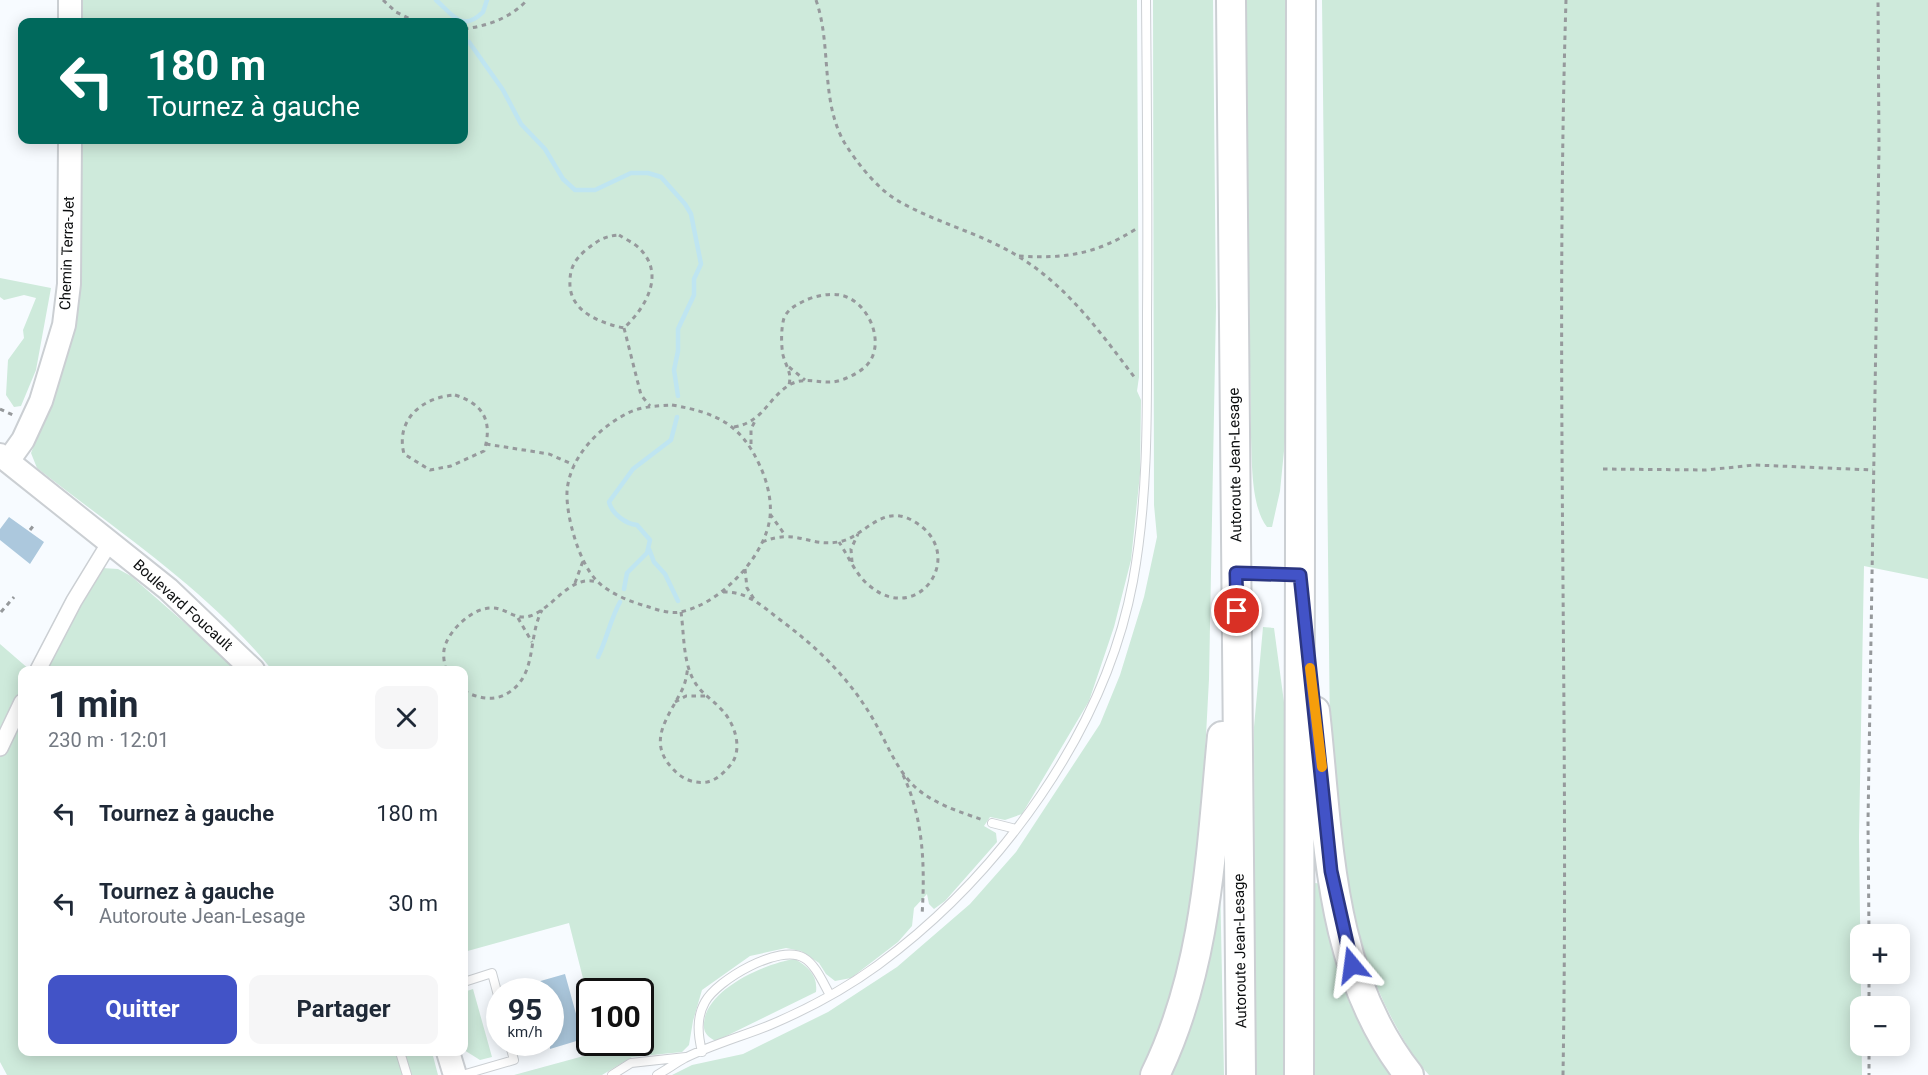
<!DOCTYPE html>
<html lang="fr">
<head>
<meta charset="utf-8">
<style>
  :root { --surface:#fff; --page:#f6f6f7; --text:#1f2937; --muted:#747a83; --accent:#4253c7 }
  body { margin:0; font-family:Roboto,sans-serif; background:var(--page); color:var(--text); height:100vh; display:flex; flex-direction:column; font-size:22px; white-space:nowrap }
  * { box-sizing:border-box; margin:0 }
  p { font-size:20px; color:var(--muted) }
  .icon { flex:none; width:33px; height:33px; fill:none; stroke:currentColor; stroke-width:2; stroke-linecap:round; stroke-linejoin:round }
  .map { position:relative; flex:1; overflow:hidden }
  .side { position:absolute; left:18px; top:666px; width:450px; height:390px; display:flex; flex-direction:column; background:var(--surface); border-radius:12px; box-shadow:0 3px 15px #0003 }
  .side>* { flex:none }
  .banner { position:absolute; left:18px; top:18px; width:450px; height:126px; border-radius:12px; box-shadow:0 3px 15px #0003; background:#00695c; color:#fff; overflow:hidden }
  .buttons { position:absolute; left:1850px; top:924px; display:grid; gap:12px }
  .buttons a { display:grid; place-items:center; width:60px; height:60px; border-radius:12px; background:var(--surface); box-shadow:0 3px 15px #0003; font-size:30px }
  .speed { position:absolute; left:486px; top:978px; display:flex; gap:12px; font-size:30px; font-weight:700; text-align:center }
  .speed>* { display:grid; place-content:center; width:78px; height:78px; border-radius:50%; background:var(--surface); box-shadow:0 3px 15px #0003; line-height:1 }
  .speed small { font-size:15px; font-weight:400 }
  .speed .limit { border:3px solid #111; border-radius:9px; background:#fff; color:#111 }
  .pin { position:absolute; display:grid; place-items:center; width:51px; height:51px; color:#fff; margin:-26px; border:3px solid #fff; border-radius:50%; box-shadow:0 2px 6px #0007 }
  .me { position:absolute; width:66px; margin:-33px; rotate:344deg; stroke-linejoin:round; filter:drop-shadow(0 0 4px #0008) }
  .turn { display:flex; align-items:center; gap:21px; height:126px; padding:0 30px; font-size:27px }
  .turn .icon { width:78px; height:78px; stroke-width:2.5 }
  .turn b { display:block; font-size:42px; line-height:51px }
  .round { display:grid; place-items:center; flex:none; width:63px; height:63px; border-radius:12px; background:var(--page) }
  .head { display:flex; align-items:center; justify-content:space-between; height:102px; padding:0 30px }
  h1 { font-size:36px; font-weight:700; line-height:45px }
  .primary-button { display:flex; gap:12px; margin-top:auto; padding:12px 30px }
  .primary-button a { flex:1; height:69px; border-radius:12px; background:var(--accent); color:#fff; font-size:24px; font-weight:700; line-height:69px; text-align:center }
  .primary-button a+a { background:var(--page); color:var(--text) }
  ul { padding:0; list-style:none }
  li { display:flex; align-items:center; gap:18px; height:90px; padding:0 30px }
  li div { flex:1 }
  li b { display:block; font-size:22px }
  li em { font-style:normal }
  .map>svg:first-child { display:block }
</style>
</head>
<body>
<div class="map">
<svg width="1928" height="1075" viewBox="0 0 1928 1075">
  <rect width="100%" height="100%" fill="#f7fbff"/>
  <path fill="#ceeadb" d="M 81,0 L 1137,0 L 1139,377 L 1137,391 L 1141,400 L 1140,474 L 1131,560 L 1114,627 L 1089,701 L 1022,814 L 1005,820 L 990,817 L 984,826 L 996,833 L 997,842 L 945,901 L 934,909 L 929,904 L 927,894 L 914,908 L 912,926 L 898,942 L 851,978 L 835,981 L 826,974 L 819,963 L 801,951 L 786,948 L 750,956 L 702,990 L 693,1021 L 689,1045 L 682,1052 L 632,1057 L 602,1075 L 514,1075 L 602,1051 L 600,1043 L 640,1042 L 640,992 L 590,992 L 589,1002 L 569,923 L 464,952 L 464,670 L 272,670 C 208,590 117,531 37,468 L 31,453 L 55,392 L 76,319 L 80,140 L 464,140 L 464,22 L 81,22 Z
    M 1153,0 L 1213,0 L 1216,307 L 1209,679 L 1203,792 L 1193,898 L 1184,952 L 1168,1010 L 1142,1075 L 672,1075 L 692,1065 L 743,1054 L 828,1012 L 897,967 L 970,904 L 1016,852 L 1100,724 L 1120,675 L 1144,597 L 1157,537 L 1154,505 Z
    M 1245,0 L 1289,0 L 1286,431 L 1280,491 L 1272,527 L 1267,527 C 1251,507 1252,461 1251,437 Z
    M 1322,0 L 1928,0 L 1928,579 L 1864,566 L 1859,837 L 1862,1075 L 1429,1075 C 1415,1060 1406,1044 1396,1026 C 1347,938 1340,837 1330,738 Z
    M 0,278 L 51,288 L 36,370 L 21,406 L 14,407 L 6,395 L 8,360 L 24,338 L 23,330 L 36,298 L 24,295 L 4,300 L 0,297 Z
    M 102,568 L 118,569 L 131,576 L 218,652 L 235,670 L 43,670 L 87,586 Z
    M 1263,627 L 1274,628 L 1286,717 L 1284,1075 L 1255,1075 L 1254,727 Z
    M 0,644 L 30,670 L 22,670 L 22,692 L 0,737 Z
    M 22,711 L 22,1052 L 432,1052 L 438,1075 L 7,1075 L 0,1062 L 0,757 Z
    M 1220,879 L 1224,1075 L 1166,1075 Z
    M 1315,883 L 1323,884 L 1402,1075 L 1314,1075 Z
    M 795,959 C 808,967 818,975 816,992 L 716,1041 C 708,1037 703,1033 704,1023 C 706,989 766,963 795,959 Z
    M 473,989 L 492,1057 L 480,1060 L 464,1050 L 464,992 Z"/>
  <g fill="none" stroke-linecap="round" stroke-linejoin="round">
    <path stroke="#bfe5f1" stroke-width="4.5" d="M 436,0 C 453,15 462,33 483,12 L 487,0
      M 469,42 L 503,90 L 521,124 L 545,149 L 563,179 L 575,190 L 595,190 L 631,173 L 648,173 L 661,177 L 685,204 L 691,214 L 701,264 L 694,279 L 694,295 L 678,329 L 678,351 L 674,370 L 678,396
      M 649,549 L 654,562 L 665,574 L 678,601
      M 624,589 L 627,573 L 647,553 L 650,540 L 637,525 C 626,524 612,514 609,502 L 633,469 L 671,440 L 677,417
      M 598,657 C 607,639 610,620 620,602"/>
  </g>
  <path fill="#acc8dd" d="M 9,517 L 44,542 L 30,564 L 0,540 L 0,529 Z
    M 565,974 L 583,1039 L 550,1049 L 550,992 L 516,992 L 516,988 Z"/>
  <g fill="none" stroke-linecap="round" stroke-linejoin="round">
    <g stroke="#cbcfd3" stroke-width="10">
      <path id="lane" d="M 1242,573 L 1296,575
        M 992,823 L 1016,829
        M 464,982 L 492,973 L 500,1003
        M 400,1052 L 407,1075
        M 702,1052 C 698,1035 696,1018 705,1002 C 717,980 780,943 804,958 C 816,965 823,983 830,995
        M 462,1075 L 514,1060 L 509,1042
        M 612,1075 L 631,1063 L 686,1057
        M 657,1075 C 666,1070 676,1063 685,1058 C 711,1045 743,1036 770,1025 C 808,1009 845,989 878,965 C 1000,875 1105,731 1133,581 C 1149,493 1147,403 1147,314 C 1148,209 1147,105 1146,0"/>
    </g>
    <g stroke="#cbcfd3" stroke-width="18">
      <path id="street" d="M 38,670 L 74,601 L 110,542
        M 0,748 L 22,702"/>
    </g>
    <g stroke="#cbcfd3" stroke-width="26">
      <path id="secondary" d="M 70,22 L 70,0
        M 0,455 L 168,589 L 253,670
        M 8,461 L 23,440 L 41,401 L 64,325 L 69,284 L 70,140
        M 448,1052 L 455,1075"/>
    </g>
    <g stroke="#cbcfd3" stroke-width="32">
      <path id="highway" d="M 1231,0 L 1241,1075
        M 1315,711 C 1329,836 1327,971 1409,1075
        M 1155,1075 C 1207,969 1211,851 1222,736
        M 1299,1075 L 1301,0"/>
    </g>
    <path stroke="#96999c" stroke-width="3" stroke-dasharray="4.5 4.5" stroke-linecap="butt" d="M 383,0 L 396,12 L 416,22
      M 816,0 C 832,46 820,99 844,142 C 857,163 878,190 900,202 C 941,225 988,235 1027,262 C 1072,292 1103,336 1135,378
      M 464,29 C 487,26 511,18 527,0
      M 619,235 C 625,239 634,243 639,248 C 666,274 646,307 624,328 C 600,323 568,311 570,281 C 570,268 575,259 586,250 C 597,241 604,236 619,235 Z
      M 1019,256 C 1066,259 1096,254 1136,229
      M 624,328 L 641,395 L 650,406
      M 789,367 L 805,380
      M 455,395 C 484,404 493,422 484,451 L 451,466 L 430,470 L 404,454 C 395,419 423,397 455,395 Z
      M 672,405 C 717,413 741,424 760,466 C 768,483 773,505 769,523 C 761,561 718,605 680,612 C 670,614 658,610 649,607 C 631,602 610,594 597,581 C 579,563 566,516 567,492 C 569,458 598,428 628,413 C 642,406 657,406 672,405 Z
      M 0,409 L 15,416
      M 734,427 C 764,422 768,397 791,384 C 805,377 818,383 832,382 C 843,381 857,374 865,367 C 888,346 869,300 840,295 C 829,293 814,296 804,301 C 796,305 788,309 784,318 C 781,328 781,345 783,355 C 786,367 792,372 789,385
      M 486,444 L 549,454 L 574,465
      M 751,444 L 751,429 L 755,421
      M 1603,469 L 1706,470 L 1755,465 L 1873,470
      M 770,514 L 785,535
      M 30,530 L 34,525
      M 762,542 C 796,528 809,547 838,542 C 860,539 876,512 900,516 C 908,517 915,522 921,526 C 964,560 917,624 871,587 C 856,576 849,557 839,542
      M 852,562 L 851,549 L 858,534
      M 745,569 L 747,588 L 754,599
      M 575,583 L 583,561
      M 723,592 C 746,591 761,605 779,619 C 817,647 849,678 873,719 C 886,741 895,767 913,785 C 931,803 960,812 983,820
      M 1,612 L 14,597
      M 681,612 C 684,633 683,660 693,679 C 700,693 711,698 721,709 C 734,722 743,747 732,763 C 726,771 717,780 707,782 C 694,784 682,779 674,770 C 645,741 669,717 683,688 C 686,681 687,673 688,666
      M 518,618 L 532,642
      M 446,670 C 444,662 442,652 446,643 C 452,628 473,608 491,608 C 505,607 515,621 530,616 C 554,608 570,574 597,582
      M 464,691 C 477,698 494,702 508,693 C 538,674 527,639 542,610
      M 675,702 L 686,696 L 705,696
      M 903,775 C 924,819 925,868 922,916
      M 1869,934 L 1868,822 L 1879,148 L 1878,0
      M 1869,974 L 1869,1006
      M 1869,1046 L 1869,1075
      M 1563,1075 C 1569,717 1555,358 1566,0"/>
    <use href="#lane" stroke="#fff" stroke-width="8"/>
    <use href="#street" stroke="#fff" stroke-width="15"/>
    <use href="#secondary" stroke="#fff" stroke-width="22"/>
    <use href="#highway" stroke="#fff" stroke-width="28"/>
  </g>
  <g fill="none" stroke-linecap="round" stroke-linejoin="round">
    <g stroke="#2b3681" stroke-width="15">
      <path id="route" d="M 1237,611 L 1236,573 L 1300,575 L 1331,871 L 1352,965"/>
    </g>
    <use href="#route" stroke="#4253c7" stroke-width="10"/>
    <path stroke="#f59e0b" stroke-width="10" d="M 1310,668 L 1322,767"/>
  </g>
  <g text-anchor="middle" stroke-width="4.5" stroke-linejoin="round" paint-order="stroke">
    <g font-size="15" fill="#0d0f10" stroke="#fff">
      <text transform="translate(67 253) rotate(-88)" y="5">Chemin Terra-Jet</text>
      <text transform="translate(1235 465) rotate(-91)" y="5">Autoroute Jean-Lesage</text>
      <text transform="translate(183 605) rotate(42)" y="5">Boulevard Foucault</text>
      <text transform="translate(1240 951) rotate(-91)" y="5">Autoroute Jean-Lesage</text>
    </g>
  </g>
</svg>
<div class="buttons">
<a>+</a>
<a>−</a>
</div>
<div class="speed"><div>95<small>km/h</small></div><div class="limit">100</div></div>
<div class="pin" style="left:1237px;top:611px;background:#d93025"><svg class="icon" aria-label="arrive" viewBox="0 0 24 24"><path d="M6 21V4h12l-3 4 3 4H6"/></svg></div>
<svg class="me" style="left:1352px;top:965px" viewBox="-20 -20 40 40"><path d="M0-17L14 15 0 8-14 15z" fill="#4253c7" stroke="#fff" stroke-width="4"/></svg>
<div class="banner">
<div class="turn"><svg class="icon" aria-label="left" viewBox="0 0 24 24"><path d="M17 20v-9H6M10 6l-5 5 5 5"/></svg><div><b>180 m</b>Tournez à gauche</div></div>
</div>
<section class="side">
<div class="head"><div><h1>1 min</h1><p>230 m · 12:01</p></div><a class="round"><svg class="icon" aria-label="close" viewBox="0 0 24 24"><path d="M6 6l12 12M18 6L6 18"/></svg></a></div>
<ul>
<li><svg class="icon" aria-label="left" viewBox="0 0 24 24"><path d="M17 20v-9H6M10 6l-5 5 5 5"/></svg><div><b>Tournez à gauche</b></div><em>180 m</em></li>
<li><svg class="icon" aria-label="left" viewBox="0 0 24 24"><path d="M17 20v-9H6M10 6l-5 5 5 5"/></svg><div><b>Tournez à gauche</b><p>Autoroute Jean-Lesage</p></div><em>30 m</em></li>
</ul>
<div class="primary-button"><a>Quitter</a><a>Partager</a></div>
</section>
</div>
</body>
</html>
